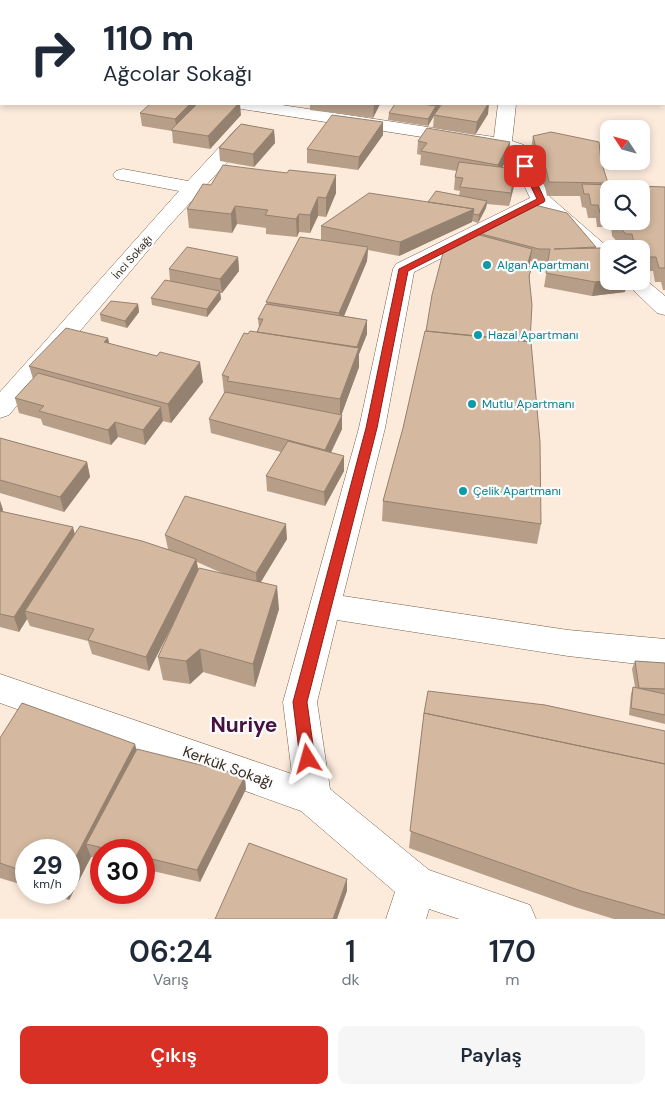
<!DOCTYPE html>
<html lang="tr">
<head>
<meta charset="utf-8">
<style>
  :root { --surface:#fff; --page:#f6f6f7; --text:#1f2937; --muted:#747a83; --accent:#d93025 }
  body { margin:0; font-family:"DM Sans",sans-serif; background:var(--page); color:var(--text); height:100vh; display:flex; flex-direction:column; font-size:19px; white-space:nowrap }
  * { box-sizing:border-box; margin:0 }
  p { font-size:16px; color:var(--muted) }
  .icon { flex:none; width:28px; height:28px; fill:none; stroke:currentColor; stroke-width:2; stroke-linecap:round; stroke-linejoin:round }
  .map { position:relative; height:919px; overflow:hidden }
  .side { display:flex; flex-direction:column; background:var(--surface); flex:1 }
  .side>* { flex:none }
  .banner { position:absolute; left:0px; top:0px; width:665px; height:105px; box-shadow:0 2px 8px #0003; background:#fff; color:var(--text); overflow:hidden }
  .needle { width:32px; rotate:306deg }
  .tools { position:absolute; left:600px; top:120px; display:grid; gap:10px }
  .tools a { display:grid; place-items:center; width:50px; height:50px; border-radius:10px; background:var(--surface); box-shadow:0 2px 8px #0003; font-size:25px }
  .speed { position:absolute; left:15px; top:839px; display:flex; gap:10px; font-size:25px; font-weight:700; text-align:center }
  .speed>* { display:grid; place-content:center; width:65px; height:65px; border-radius:50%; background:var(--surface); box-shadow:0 2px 8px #0003; line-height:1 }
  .speed small { font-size:12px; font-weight:400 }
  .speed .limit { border:8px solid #d22; background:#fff; color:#111 }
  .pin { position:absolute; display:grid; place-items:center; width:42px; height:42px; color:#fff; margin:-21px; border-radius:10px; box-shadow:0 2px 8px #0006 }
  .me { position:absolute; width:55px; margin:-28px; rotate:352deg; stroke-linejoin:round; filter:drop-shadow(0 0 4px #0008) }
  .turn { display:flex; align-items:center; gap:18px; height:105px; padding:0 20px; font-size:22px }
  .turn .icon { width:65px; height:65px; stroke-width:2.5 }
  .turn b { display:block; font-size:35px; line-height:42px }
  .eta { display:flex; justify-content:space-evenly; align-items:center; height:85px; text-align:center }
  .eta b { font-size:30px; font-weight:600; line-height:35px }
  .primary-button { display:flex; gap:10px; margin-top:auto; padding:10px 20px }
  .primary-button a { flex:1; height:58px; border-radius:10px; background:var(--accent); color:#fff; font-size:20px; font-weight:600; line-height:58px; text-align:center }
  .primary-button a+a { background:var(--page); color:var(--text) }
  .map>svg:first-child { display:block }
</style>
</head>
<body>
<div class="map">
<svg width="665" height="919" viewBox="0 0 665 919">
  <rect width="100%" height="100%" fill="#fceadb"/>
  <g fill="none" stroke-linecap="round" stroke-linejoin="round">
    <g stroke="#775f48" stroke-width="1">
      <path id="minor" d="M 233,104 L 275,104 L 494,137 L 498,104 L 516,104 L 512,141 L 524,145 L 550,197 L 610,249 L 609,266 L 601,264 L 539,209 L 414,272 L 385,428 L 343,596 L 568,630 L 665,639 L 665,667 L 568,656 L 337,620 L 317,702 L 330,789 L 429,870 L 530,905 L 536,919 L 459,919 L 429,909 L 426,919 L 386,919 L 395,892 L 301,811 L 0,703 L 0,674 L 292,774 L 283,702 L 359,428 L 393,269 L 396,264 L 530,198 L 509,153 L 499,149 L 242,109 L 236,108 Z
        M 245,125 L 252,127 L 254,131 L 252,135 L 167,228 L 9,415 L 0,418 L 0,392 L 179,191 L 116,179 L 113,175 L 116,171 L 123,169 L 188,181 L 238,127 Z
        M 641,276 L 665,296 L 665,315 L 657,313 L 624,281 L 641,281 Z"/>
    </g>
    <g stroke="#775f48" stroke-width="1">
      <path id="tertiary" d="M 664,68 L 665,68 L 665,81 L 664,81 Z"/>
    </g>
    <g stroke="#775f48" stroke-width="1">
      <path id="secondary" d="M 555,0 L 571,0 L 571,1 L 555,1 Z
        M 588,0 L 604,0 L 604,1 L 588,1 Z
        M 664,39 L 665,39 L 665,49 L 664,49 Z"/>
    </g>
    <use href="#minor" fill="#fff" fill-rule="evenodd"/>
    <use href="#tertiary" fill="#fff" fill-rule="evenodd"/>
    <use href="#secondary" fill="#fff" fill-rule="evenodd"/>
  </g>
  <path fill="#b69e89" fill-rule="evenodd" d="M 612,0 L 665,0 L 665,28 L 664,27 L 664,1 L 615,1 Z
    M 310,104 L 380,104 L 373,118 L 310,110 Z
    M 395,104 L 441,104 L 428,126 L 388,120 L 389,113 Z
    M 140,113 L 241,115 L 210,149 L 173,143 L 172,131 L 142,126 Z
    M 488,114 L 475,135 L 433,128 L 434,115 Z
    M 383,122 L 383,135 L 358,170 L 307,163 L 307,149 Z
    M 274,130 L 275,143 L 254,167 L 220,161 L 219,148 Z
    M 533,136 L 608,183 L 607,185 L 665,187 L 665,290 L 663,290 L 661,282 L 655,282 L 653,271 L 646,271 L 644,264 L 641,264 L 641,249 L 623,248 L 612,236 L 611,227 L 597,227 L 596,218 L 588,218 L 586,208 L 582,207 L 580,196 L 547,196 L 542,174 L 537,173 L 531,149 ZM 609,189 L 641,221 L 609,221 Z
    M 418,141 L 510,142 L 509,155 L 502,167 L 515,182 L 509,206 L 487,204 L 486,208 L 478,223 L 472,221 L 472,222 L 399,256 L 368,250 L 367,261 L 344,316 L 367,320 L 367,334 L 359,354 L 359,367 L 341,415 L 342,429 L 331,453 L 344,456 L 344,471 L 325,506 L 267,491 L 266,476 L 281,452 L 211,433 L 209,419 L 224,393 L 222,375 L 248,334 L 257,332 L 259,328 L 258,319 L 267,304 L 266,302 L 329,241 L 321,240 L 321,226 L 459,195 L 460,191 L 454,190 L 455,177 L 457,171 L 420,165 L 421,155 L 417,154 Z
    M 211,185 L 336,193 L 326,217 L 318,216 L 310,233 L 299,232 L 297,237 L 266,234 L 266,228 L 237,224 L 232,233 L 189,228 L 187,209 Z
    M 474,232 L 596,247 L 596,248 L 625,292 L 592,296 L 544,287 L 548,263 L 537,263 L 530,261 L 529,266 L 530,282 L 530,341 L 541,524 L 537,544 L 382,521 L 383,501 L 403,428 L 426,331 Z
    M 238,257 L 239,271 L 222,293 L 220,293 L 221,299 L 207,317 L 152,305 L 151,298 L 170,281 L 169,269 Z
    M 138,304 L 139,312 L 127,328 L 101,321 L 100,314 Z
    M 108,338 L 109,344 L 203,382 L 171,423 L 163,421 L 145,445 L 118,437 L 111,445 L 43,425 L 41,419 L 19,413 L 15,398 L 33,379 L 29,366 Z
    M 0,438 L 87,462 L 90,477 L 64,512 L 0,493 Z
    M 0,501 L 3,510 L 2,511 L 75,534 L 168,549 L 165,535 L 287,539 L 261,582 L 279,609 L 255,687 L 203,672 L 190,684 L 163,680 L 158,657 L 180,611 L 149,671 L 92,654 L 88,641 L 30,626 L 27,619 L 19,632 L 0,627 ZM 197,562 L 224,574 L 198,571 Z
    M 635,661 L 665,663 L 665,724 L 629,715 L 631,694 L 633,687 L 635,687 L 632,669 Z
    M 424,713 L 665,731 L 665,919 L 614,919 L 575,907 L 409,848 Z
    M 0,738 L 137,749 L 246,789 L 200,882 L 144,869 L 144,850 L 101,850 L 101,859 L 91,857 L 69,900 L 45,892 L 69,892 L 69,850 L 26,850 L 26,886 L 0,878 Z"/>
  <path fill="#94816f" d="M 649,0 L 665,0 L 665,8 L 664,7 L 664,1 L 649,1 Z
    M 190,104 L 199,104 L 200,108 L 177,131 L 175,119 Z
    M 238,104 L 240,104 L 241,115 L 210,149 L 208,136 Z
    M 374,104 L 380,104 L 373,118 L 374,105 Z
    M 436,104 L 441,104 L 428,126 L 428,119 L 436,106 Z
    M 488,104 L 489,104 L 488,114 L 475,135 L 477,122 Z
    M 383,122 L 383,135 L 358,170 L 359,157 Z
    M 274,130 L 275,143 L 254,167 L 253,154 Z
    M 510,142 L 509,155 L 497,178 L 498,165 Z
    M 516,169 L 515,182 L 509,206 L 511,193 Z
    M 336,175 L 336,193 L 326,217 L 326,198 Z
    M 318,197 L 318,216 L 310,233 L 310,215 Z
    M 487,201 L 486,208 L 478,223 L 479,215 Z
    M 235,206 L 237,224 L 232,233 L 231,214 Z
    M 474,209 L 472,222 L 399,256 L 400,242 Z
    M 299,214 L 299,232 L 297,237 L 296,219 Z
    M 368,247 L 367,261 L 339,328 L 339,313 Z
    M 532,249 L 530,263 L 525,280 L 527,266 Z
    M 238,257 L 239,271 L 222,293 L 220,279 Z
    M 609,280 L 609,281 L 628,281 L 625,292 L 592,296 L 595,282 Z
    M 220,291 L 221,299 L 207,317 L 207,309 Z
    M 138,304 L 139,312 L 127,328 L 125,321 Z
    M 367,320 L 367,334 L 359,354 L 359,367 L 340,419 L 340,399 L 356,349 Z
    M 108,338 L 112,358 L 104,342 Z
    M 200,362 L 203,382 L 171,423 L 168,404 Z
    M 161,407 L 163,421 L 145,445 L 143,430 Z
    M 342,415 L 342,429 L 325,464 L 325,450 Z
    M 115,422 L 118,437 L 111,445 L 108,430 Z
    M 344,456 L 344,471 L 325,506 L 324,492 Z
    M 87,462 L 90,477 L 64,512 L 60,497 Z
    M 0,501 L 3,510 L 0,514 Z
    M 286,524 L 287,539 L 257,588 L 256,573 Z
    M 73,527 L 77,542 L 25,611 L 27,619 L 19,632 L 14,617 Z
    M 196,559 L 199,573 L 149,671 L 146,657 Z
    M 277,586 L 279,609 L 255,687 L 253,664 Z
    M 200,649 L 203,672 L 190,684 L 186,661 Z
    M 135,744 L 140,763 L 86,844 L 91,857 L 69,900 L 66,892 L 69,892 L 69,870 Z
    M 245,776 L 246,789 L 200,882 L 197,870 Z
    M 347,879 L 347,891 L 337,919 L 333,919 Z"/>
  <path fill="#d4b89f" stroke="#94816f" d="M 403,0 L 456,0 L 458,1 L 397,1 Z
    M 538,0 L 557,0 L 560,1 L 533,1 Z
    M 150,104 L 190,104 L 175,119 L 140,113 Z
    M 197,104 L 238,104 L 208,136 L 171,130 Z
    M 395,104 L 423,104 L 436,106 L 428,119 L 389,113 Z
    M 442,104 L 488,104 L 477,122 L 434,115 Z
    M 332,115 L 383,122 L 359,157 L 307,149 Z
    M 241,124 L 274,130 L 253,154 L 219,148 Z
    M 427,128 L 510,142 L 498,165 L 421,151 L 427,143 L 418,141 Z
    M 551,132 L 599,142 L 601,161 L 608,183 L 549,182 L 544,160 L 539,160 L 533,136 Z
    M 459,162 L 516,169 L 511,193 L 460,187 L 463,178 L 455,177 Z
    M 223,165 L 287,173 L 289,170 L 336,175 L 326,198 L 318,197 L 310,215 L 299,214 L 296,219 L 265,215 L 268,210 L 235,206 L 231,214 L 187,209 L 203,184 L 211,185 Z
    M 582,184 L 665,187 L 665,268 L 659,268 L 656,257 L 649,257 L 648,250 L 642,250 L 641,244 L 634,243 L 632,234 L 626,234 L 615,223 L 615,221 L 641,221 L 641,189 L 609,189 L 609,213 L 600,213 L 598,205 L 591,205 L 589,194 L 584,194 Z
    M 436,191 L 487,201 L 479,215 L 473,214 L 474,209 L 428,202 Z
    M 369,193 L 474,209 L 400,242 L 321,226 Z
    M 535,205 L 567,213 L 596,247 L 554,249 L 602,248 L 609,255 L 609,280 L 595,282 L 546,273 L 550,249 L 539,249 L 474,232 Z
    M 472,233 L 532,249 L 527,266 L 532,267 L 529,276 L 532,305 L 530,341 L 426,331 L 432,295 L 443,253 Z
    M 300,237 L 368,247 L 339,313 L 266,302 Z
    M 187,247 L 238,257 L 220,279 L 169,269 Z
    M 165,280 L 220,291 L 207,309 L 151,298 Z
    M 111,301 L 138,304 L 125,321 L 100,314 Z
    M 266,304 L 367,320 L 357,347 L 257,332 L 263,319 L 258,319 Z
    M 66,328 L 108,338 L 104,342 L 157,356 L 160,352 L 200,362 L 168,404 L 29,366 Z
    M 250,331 L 359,348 L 340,399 L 227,381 L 229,377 L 222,375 L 244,333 L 248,334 Z
    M 425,331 L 531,342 L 540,442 L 541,524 L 383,501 L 403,428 Z
    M 38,373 L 161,407 L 143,430 L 115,422 L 108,430 L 39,411 L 44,406 L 15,398 Z
    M 225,392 L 342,415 L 325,450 L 209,419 Z
    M 0,438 L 87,462 L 60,497 L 0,480 Z
    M 288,441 L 344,456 L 324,492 L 266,476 Z
    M 185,496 L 286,524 L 256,573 L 165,535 Z
    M 0,511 L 73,527 L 14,617 L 0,614 Z
    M 80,526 L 142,541 L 196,559 L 146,657 L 88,640 L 94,629 L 25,611 Z
    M 199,568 L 277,586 L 253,664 L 200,649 L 186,661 L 158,657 Z
    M 635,661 L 665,663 L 665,689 L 639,688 Z
    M 633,687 L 665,694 L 665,715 L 631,708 Z
    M 428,691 L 545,705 L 665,731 L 665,764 L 424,713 Z
    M 22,703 L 135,744 L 69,870 L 69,850 L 26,850 L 26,872 L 0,863 L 0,738 Z
    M 424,713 L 665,764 L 665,915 L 581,891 L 410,831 Z
    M 137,749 L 245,776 L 197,870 L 144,857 L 144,850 L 112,850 L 86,844 Z
    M 249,843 L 347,879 L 333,919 L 215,919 Z"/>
  <path fill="#d93025" stroke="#8d1f18" d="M 522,164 L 529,166 L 545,200 L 544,202 L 408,271 L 377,428 L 307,702 L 315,759 L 313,764 L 308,766 L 302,764 L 300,759 L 293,702 L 366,428 L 399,269 L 537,199 L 521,166 Z"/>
  <g fill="#0f9aa8" stroke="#fbfbfb" stroke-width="2">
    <circle cx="487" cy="265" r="5"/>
    <circle cx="478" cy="335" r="5"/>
    <circle cx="472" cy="404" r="5"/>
    <circle cx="463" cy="491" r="5"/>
  </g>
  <g text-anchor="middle" stroke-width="4.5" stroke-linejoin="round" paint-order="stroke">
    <g font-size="11" fill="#352a20" stroke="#fbfbfb">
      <text transform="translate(132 257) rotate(-49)" y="4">İnci Sokağı</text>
    </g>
    <g font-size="12" fill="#0d838f" stroke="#fbfbfb" text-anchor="start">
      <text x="497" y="269">Algan Apartmanı</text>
      <text x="488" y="339">Hazal Apartmanı</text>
      <text x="482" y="408">Mutlu Apartmanı</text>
      <text x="473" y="495">Çelik Apartmanı</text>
    </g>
    <g font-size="15" fill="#352a20" stroke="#fbfbfb">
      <text transform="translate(228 767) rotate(20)" y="5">Kerkük Sokağı</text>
    </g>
    <g font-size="21" font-weight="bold" fill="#451240" stroke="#fbfbfb">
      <text x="244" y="732">Nuriye</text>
    </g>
  </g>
</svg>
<div class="tools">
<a><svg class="needle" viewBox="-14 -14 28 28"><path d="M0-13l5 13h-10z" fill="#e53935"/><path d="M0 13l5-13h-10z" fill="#747a83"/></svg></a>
<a><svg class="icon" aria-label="search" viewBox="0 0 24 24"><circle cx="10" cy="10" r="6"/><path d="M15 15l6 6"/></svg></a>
<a><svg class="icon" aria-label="layers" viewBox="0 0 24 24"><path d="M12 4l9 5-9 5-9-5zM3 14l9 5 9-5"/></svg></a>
</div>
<div class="speed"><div>29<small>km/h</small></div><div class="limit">30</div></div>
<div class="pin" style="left:525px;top:166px;background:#d93025"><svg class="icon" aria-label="arrive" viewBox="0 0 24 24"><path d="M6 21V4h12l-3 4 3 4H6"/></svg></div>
<svg class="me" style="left:308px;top:759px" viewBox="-20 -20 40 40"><path d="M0-17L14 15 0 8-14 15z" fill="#d93025" stroke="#fff" stroke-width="4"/></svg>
<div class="banner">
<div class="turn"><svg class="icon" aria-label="right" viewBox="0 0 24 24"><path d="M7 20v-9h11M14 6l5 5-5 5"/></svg><div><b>110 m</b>Ağcolar Sokağı</div></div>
</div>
</div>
<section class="side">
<div class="eta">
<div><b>06:24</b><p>Varış</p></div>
<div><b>1</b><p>dk</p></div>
<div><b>170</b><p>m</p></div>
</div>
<div class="primary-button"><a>Çıkış</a><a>Paylaş</a></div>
</section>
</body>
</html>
